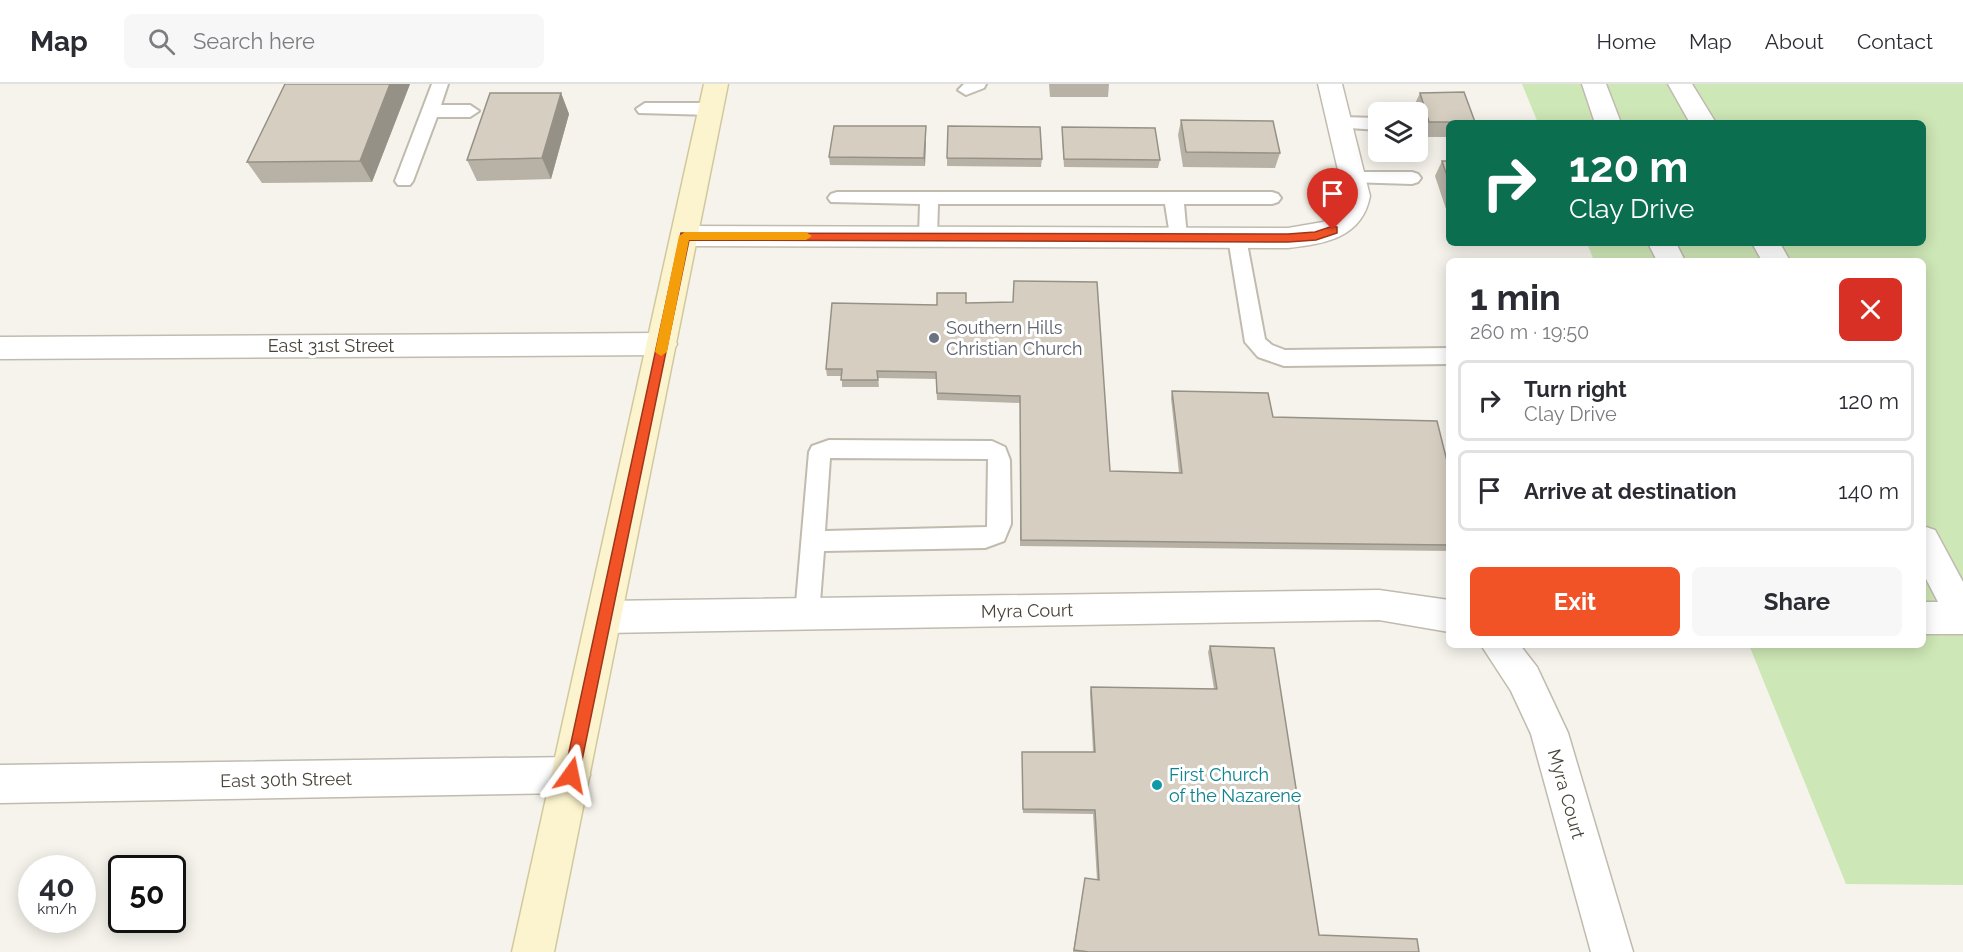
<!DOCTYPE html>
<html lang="en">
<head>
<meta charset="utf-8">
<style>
  :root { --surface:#fff; --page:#f7f7f7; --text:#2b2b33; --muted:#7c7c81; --line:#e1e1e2; --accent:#f15327 }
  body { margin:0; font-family:Raleway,sans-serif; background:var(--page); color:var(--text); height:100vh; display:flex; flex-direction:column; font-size:22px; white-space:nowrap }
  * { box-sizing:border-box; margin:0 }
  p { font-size:20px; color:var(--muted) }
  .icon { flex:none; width:33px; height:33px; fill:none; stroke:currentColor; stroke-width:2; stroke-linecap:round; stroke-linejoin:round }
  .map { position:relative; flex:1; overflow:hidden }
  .panel { position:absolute; left:1446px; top:174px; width:480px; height:390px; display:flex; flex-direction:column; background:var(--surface); border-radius:9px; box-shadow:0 3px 15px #0003 }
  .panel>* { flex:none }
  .guide { position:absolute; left:1446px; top:36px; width:480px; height:126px; border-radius:9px; box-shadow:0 3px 15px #0003; background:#0b6e4f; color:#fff; overflow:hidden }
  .fabs { position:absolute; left:1368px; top:18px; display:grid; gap:12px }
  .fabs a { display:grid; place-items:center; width:60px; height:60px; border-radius:9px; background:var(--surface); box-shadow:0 3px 15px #0003; font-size:30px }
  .speed { position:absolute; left:18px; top:771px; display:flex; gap:12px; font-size:30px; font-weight:700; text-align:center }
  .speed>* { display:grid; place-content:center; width:78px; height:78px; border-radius:50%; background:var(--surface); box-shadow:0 3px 15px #0003; line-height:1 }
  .speed small { font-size:15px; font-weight:400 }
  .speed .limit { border:3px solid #111; border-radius:9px; background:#fff; color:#111 }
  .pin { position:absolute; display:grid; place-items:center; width:51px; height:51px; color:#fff; margin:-62px -26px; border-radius:50% 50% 50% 0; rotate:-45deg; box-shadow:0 0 6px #0007 }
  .pin .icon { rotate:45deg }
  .me { position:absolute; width:66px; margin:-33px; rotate:12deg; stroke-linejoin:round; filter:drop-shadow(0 0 4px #0008) }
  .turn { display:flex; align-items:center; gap:21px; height:126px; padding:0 24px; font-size:27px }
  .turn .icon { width:78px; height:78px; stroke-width:2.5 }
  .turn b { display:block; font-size:42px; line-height:51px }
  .round { display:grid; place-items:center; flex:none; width:63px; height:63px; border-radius:9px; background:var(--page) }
  .overview { display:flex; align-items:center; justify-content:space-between; height:102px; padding:0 24px }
  h1 { font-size:36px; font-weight:700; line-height:45px }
  .cta { display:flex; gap:12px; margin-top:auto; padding:12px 24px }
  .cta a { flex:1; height:69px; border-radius:9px; background:var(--accent); color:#fff; font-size:24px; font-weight:700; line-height:69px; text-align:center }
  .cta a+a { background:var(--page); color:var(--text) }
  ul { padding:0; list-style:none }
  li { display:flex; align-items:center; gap:18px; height:81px; margin:0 12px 9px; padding:0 12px; border:3px solid var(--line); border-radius:9px }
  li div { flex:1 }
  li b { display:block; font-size:22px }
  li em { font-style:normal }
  header { display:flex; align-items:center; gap:36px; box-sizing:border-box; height:84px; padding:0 30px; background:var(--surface); border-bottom:2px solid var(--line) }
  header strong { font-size:28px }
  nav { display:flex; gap:33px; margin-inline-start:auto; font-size:21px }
  .search { width:420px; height:54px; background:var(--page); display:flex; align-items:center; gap:15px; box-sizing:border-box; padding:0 21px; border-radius:9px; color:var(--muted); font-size:22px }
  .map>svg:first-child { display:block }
</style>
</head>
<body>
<header>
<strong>Map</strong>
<div class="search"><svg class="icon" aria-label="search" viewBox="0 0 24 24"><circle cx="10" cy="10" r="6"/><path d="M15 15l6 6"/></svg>Search here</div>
<nav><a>Home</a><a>Map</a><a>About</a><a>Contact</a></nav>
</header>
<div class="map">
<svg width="1963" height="868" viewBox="0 0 1963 868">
  <rect width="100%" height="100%" fill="#f5f3eb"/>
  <path fill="#cee7b6" d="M 1522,0 L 1963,0 L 1963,801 L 1846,800 L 1749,561 L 1923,561 L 1923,177 L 1594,177 L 1587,159 L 1923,159 L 1923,39 L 1538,39 Z"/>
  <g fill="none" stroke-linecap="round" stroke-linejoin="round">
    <g stroke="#c0bbae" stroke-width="4">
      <path id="lane" d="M 432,0 L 448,0 L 441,21 L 470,21 L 479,27 L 470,33 L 437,33 L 413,97 L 410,101 L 398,101 L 395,97 Z
        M 964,0 L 986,0 L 984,4 L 966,11 L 958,6 Z
        M 645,19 L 712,19 L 721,25 L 712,31 L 639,29 L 636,25 Z
        M 1341,33 L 1378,34 L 1378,46 L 1335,43 L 1332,39 L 1335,35 Z
        M 1354,88 L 1412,88 L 1418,90 L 1421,94 L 1418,98 L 1412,100 L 1348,98 L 1345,94 L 1348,90 Z
        M 837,108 L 1272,108 L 1278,110 L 1281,114 L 1278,118 L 1272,120 L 1184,120 L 1187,153 L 1185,158 L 1171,158 L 1165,120 L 938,120 L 937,152 L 935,157 L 921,157 L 919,152 L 920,120 L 831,118 L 828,114 L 831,110 Z
        M 1237,147 L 1244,149 L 1246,154 L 1265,255 L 1272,261 L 1285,266 L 1449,264 L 1449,280 L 1284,282 L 1258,273 L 1245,258 L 1228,154 L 1230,149 Z
        M 829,356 L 992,357 L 1005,363 L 1010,376 L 1011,440 L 1004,457 L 985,464 L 824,467 L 819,531 L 815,539 L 807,542 L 799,539 L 795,531 L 809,368 L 812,362 ZM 830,374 L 988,375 L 987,443 L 825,447 Z"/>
    </g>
    <g stroke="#c0bbae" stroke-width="3">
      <path id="street" d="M 1318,0 L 1342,0 L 1370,112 C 1362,154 1325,160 1288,164 L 685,162 L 675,159 L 671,152 L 675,145 L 685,142 L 1288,144 L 1323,138 L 1339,127 L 1344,112 Z
        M 1582,0 L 1606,0 L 1621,39 L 1595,39 Z
        M 1668,0 L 1692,0 L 1716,39 L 1690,39 Z
        M 1648,159 L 1676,159 L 1685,177 L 1657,177 Z
        M 1752,159 L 1780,159 L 1790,177 L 1762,177 Z
        M 662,249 L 672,252 L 677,260 L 672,268 L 662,271 L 0,275 L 0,253 Z
        M 1923,442 L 1935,446 L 1963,498 L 1963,550 L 1923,550 L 1923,518 L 1938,518 L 1923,489 Z
        M 1379,506 L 1449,516 L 1449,548 L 1379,536 L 604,549 L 592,544 L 587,533 L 592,522 L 604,517 Z
        M 1481,561 L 1520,561 L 1537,583 L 1568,649 L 1633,868 L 1591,868 L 1531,650 L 1511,607 Z
        M 571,673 L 584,678 L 590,691 L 584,704 L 571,709 L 0,719 L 0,681 Z"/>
    </g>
    <g stroke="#d2c89d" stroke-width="3">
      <path id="secondary" d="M 704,0 L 728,0 L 554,868 L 512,868 Z"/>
    </g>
    <use href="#lane" fill="#fff" fill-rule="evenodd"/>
    <use href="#street" fill="#fff" fill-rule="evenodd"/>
    <use href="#secondary" fill="#fcf4ce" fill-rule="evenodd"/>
  </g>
  <path fill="#b8b2a6" d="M 285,0 L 410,0 L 372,98 L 262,99 L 247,78 Z
    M 1049,0 L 1109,0 L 1108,13 L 1050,13 Z
    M 561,9 L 569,30 L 551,95 L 477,97 L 467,76 Z
    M 1420,9 L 1475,38 L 1475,39 L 1449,39 L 1449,53 L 1423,53 L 1418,37 L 1418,28 L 1415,28 L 1413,24 Z
    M 1181,36 L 1280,69 L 1275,84 L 1183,83 L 1178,51 Z
    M 1062,43 L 1160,76 L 1158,84 L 1064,83 L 1062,51 Z
    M 926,50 L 925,82 L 830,81 L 829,73 Z
    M 947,74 L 1042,75 L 1041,83 L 947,82 Z
    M 1442,77 L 1449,77 L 1449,125 L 1446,125 L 1435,92 Z
    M 966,219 L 1110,387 L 1179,389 L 1171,314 L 1172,307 L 1273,333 L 1449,385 L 1449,467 L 1020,462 L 1020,319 L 937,316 L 936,295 L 878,294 L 879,303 L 842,303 L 842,292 L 827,292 L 826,285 L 937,221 Z
    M 1210,562 L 1319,851 L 1419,868 L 1073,868 L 1085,794 L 1097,796 L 1093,730 L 1023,729 L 1022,668 L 1093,668 L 1090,609 L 1091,603 L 1214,605 L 1208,568 Z"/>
  <path fill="#969187" d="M 390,0 L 410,0 L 372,98 L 360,77 Z
    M 561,9 L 569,30 L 551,95 L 542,74 Z
    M 926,42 L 926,50 L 925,82 L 924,74 Z"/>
  <path fill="#d6cfc1" stroke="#969187" stroke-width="1.5" d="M 285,0 L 390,0 L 360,77 L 247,78 Z
    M 1464,8 L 1475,38 L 1429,38 L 1420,9 Z
    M 490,9 L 561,9 L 542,74 L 467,76 Z
    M 1181,36 L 1273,37 L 1280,69 L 1186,68 Z
    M 834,42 L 926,42 L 924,74 L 829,73 Z
    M 948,42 L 1040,43 L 1042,75 L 947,74 Z
    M 1062,43 L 1155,44 L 1160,76 L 1064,75 Z
    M 1442,77 L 1449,77 L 1449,98 Z
    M 1014,197 L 1097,198 L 1110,387 L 1182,389 L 1172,307 L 1268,309 L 1273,333 L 1437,337 L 1449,385 L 1449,461 L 1021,456 L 1020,312 L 937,309 L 936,288 L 877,287 L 878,296 L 841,296 L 842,285 L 826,285 L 832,219 L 937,221 L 937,209 L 966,209 L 966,219 L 1013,218 Z
    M 1210,562 L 1274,564 L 1319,851 L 1417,855 L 1419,868 L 1089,868 L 1074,866 L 1085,794 L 1099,796 L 1095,726 L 1023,725 L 1022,668 L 1095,668 L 1091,603 L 1217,605 Z"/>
  <path fill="#f15327" stroke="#9d3619" stroke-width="1.5" d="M 1333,142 L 1337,143 L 1337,149 L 1316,156 L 1288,158 L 689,156 L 579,691 L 577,696 L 571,699 L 566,696 L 564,691 L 681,149 L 1288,150 L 1315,148 Z"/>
  <path fill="#f59e0b" d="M 685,148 L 806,148 L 812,152 L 806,156 L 689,156 L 667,268 L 661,272 L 655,268 L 679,152 Z"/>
  <circle fill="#6b7280" stroke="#fff" stroke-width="2" cx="934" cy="254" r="6"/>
  <circle fill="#0f9aa8" stroke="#fff" stroke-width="2" cx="1157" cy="701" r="6"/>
  <g text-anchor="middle" stroke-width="6" stroke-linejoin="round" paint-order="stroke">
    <g font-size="18" fill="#5b616d" stroke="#fff" text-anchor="start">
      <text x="946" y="250">Southern Hills<tspan x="946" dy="21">Christian Church</tspan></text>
    </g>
    <g font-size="18" fill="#494439" stroke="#fff">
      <text x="331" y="268">East 31st Street</text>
      <text transform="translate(1027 527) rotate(-1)" y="6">Myra Court</text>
      <text transform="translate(286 696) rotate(-1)" y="6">East 30th Street</text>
      <text transform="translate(1566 710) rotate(74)" y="6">Myra Court</text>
    </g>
    <g font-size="18" fill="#0d838f" stroke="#fff" text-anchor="start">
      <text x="1169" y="697">First Church<tspan x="1169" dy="21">of the Nazarene</tspan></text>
    </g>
  </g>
</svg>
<div class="fabs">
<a><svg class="icon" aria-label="layers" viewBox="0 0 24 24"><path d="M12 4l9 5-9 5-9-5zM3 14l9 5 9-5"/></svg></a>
</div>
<div class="speed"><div>40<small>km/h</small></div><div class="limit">50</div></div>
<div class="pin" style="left:1333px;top:146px;background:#d93025"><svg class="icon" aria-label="arrive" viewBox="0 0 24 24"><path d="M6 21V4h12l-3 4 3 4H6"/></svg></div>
<svg class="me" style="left:571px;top:691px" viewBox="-20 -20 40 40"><path d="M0-17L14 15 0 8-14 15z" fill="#f15327" stroke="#fff" stroke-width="4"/></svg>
<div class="guide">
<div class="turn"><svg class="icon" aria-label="right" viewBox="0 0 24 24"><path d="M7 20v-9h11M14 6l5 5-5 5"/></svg><div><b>120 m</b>Clay Drive</div></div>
</div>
<section class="panel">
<div class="overview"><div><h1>1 min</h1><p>260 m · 19:50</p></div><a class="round" style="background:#d93025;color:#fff"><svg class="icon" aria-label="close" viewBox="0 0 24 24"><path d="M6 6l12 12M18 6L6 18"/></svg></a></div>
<ul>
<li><svg class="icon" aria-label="right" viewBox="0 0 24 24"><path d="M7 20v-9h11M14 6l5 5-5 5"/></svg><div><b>Turn right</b><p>Clay Drive</p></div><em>120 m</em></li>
<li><svg class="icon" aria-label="arrive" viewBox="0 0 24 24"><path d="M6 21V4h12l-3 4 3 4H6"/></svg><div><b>Arrive at destination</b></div><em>140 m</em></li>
</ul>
<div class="cta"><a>Exit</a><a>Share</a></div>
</section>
</div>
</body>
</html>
